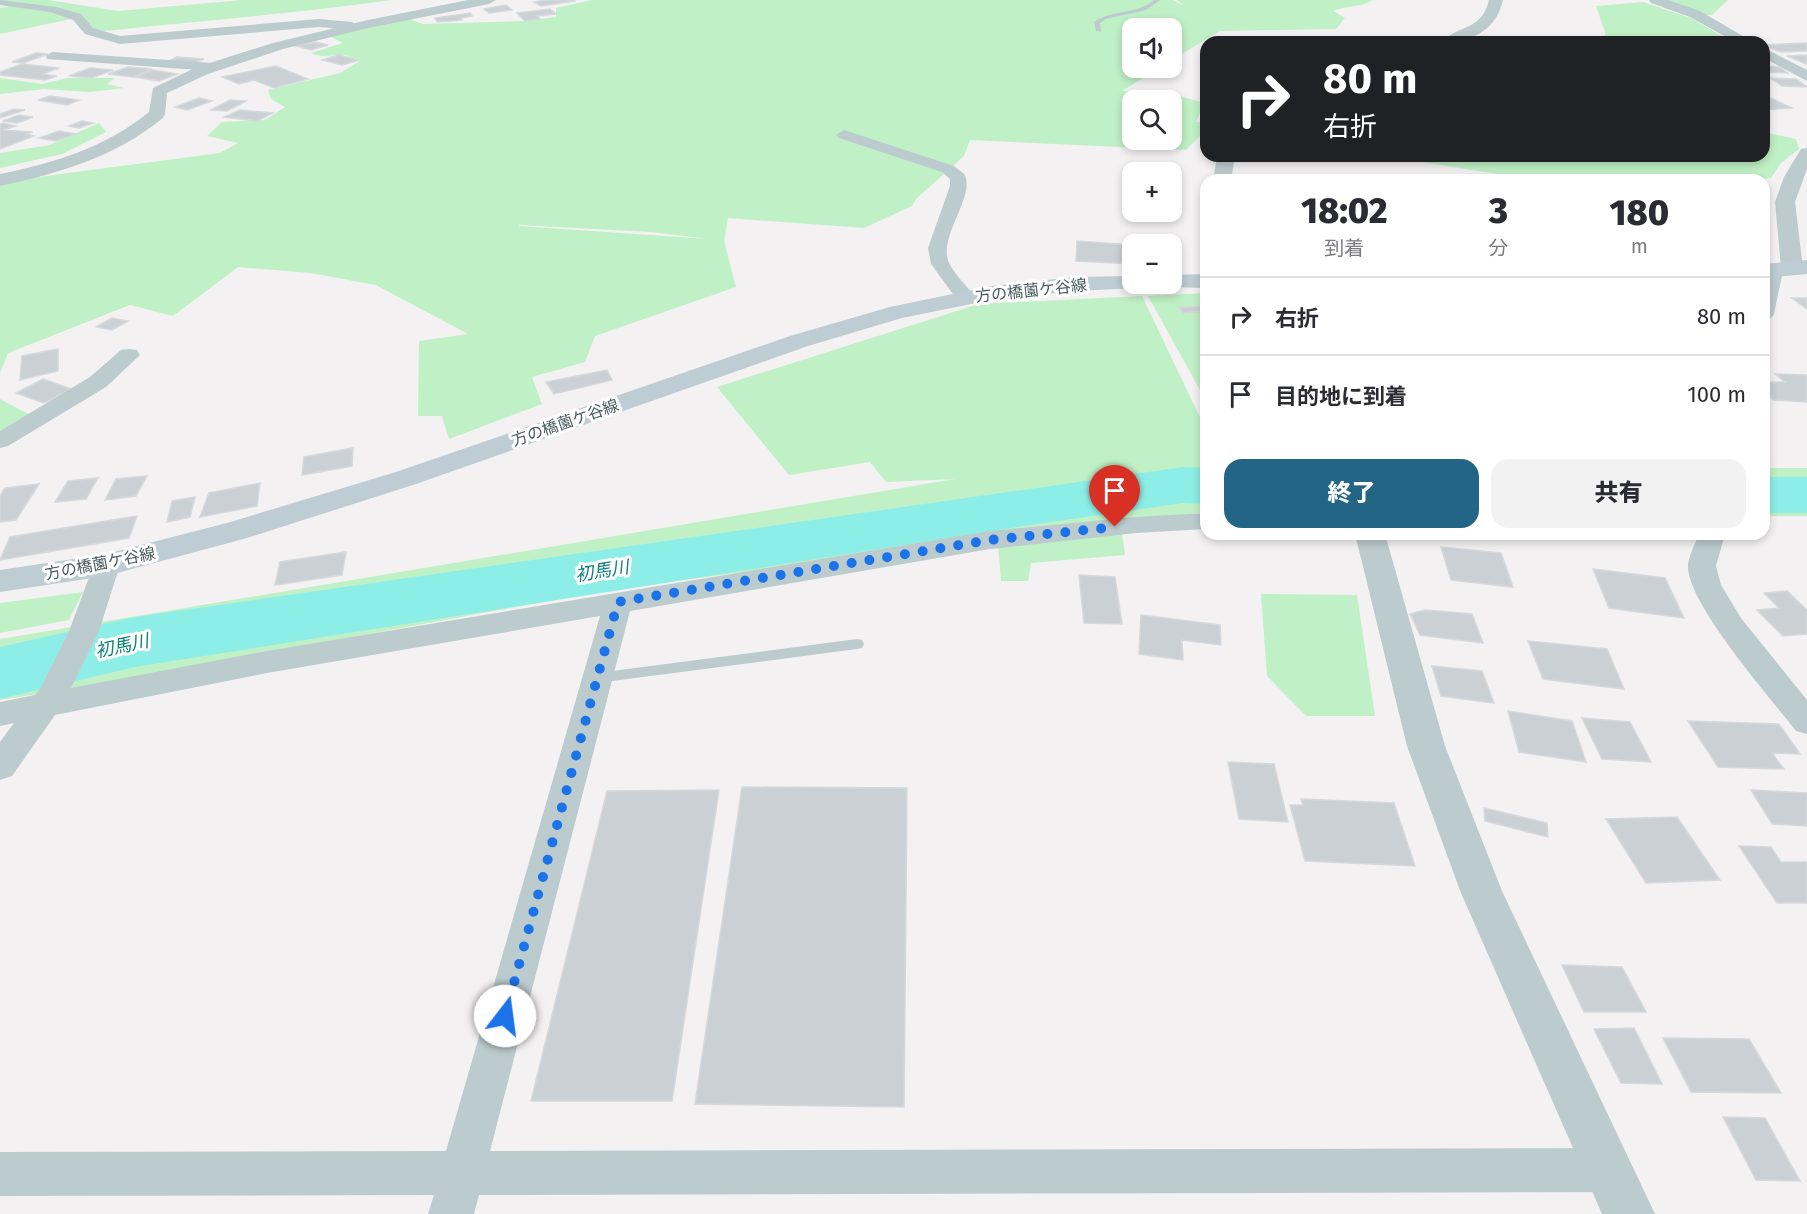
<!DOCTYPE html>
<html lang="ja">
<head>
<meta charset="utf-8">
<style>
  :root { --surface:#fff; --page:#f2f2f3; --text:#2b2b33; --muted:#7c7c81; --line:#e1e1e2; --accent:#226584 }
  body { margin:0; font-family:"Fira Sans","Noto Sans JP",sans-serif; background:var(--page); color:var(--text); height:100vh; display:flex; flex-direction:column; font-size:22px; white-space:nowrap }
  * { box-sizing:border-box; margin:0 }
  p { font-size:20px; color:var(--muted) }
  .icon { flex:none; width:33px; height:33px; fill:none; stroke:currentColor; stroke-width:2; stroke-linecap:round; stroke-linejoin:round }
  .map { position:relative; flex:1; overflow:hidden }
  .panel { position:absolute; left:1200px; top:174px; width:570px; height:366px; display:flex; flex-direction:column; background:var(--surface); border-radius:18px; box-shadow:0 3px 9px #0003 }
  .panel>* { flex:none }
  .banner { position:absolute; left:1200px; top:36px; width:570px; height:126px; border-radius:18px; box-shadow:0 3px 9px #0003; background:#202124; color:#fff; overflow:hidden }
  .buttons { position:absolute; left:1122px; top:18px; display:grid; gap:12px }
  .buttons a { display:grid; place-items:center; width:60px; height:60px; border-radius:12px; background:var(--surface); box-shadow:0 3px 9px #0003; font-size:30px }
  .pin { position:absolute; display:grid; place-items:center; width:51px; height:51px; color:#fff; margin:-62px -26px; border-radius:50% 50% 50% 0; rotate:-45deg; box-shadow:0 0 6px #0007 }
  .pin .icon { rotate:45deg }
  .me { position:absolute; width:66px; margin:-33px; rotate:15deg; stroke-linejoin:round; filter:drop-shadow(0 0 4px #0008) }
  .turn { display:flex; align-items:center; gap:21px; height:126px; padding:0 24px; font-size:27px }
  .turn .icon { width:78px; height:78px; stroke-width:2.5 }
  .turn b { display:block; font-size:42px; line-height:51px }
  .eta { display:flex; justify-content:space-evenly; align-items:center; height:102px; text-align:center }
  .eta b { font-size:36px; font-weight:800; line-height:42px }
  .cta { display:flex; gap:12px; margin-top:auto; padding:12px 24px }
  .cta a { flex:1; height:69px; border-radius:18px; background:var(--accent); color:#fff; font-size:24px; font-weight:800; line-height:69px; text-align:center }
  .cta a+a { background:var(--page); color:var(--text) }
  ul { padding:0; list-style:none }
  li { display:flex; align-items:center; gap:18px; height:78px; padding:0 24px; border-top:2px solid var(--line) }
  li div { flex:1 }
  li b { display:block; font-size:22px }
  li em { font-style:normal }
  .map>svg:first-child { display:block }
</style>
</head>
<body>
<div class="map">
<svg width="1807" height="1214" viewBox="0 0 1807 1214">
  <rect width="100%" height="100%" fill="#f3f1f2"/>
  <path fill="#c0f0c6" fill-rule="evenodd" d="M 0,0 L 48,0 L 118,11 L 243,0 L 392,0 C 293,14 194,21 96,32 L 80,18 L 56,11 L 71,19 L 0,34 L 0,8 L 10,6 Z
    M 592,0 L 1173,0 L 1185,6 L 1177,0 L 1373,0 C 1360,8 1347,5 1333,11 L 1345,18 L 1336,29 L 1220,31 L 1172,60 L 1172,28 L 1132,28 L 1132,68 L 1159,68 L 1122,91 L 1173,94 L 1204,103 L 1196,122 L 1206,122 L 1206,130 L 1186,150 L 970,140 L 964,156 L 916,199 L 912,206 L 864,228 L 728,218 L 724,241 L 736,287 L 595,336 L 585,362 L 532,377 L 542,404 L 449,439 L 442,416 L 418,416 L 419,341 L 468,334 L 376,285 L 311,273 L 238,267 L 173,316 L 130,305 L 8,353 L 0,373 L 0,182 L 220,153 L 238,143 L 207,136 L 222,122 L 265,120 L 285,107 L 271,99 L 268,90 L 340,73 L 360,61 C 337,48 332,62 311,53 L 343,43 L 329,36 L 406,18 L 423,24 L 525,21 L 556,17 L 556,8 ZM 1132,100 L 1172,100 L 1172,140 L 1132,140 ZM 519,225 L 651,232 L 708,239 L 519,226 Z
    M 1658,0 L 1728,0 L 1712,15 L 1695,14 Z
    M 1643,2 L 1691,18 L 1732,42 L 1583,42 L 1606,35 L 1596,6 Z
    M 0,78 L 42,84 L 67,78 L 115,78 L 107,84 L 124,88 L 90,92 L 44,89 L 0,94 Z
    M 99,123 L 106,132 L 62,154 L 0,168 L 0,153 L 50,145 Z
    M 1764,132 L 1796,139 L 1799,149 L 1781,163 L 1771,178 L 1748,180 L 1644,174 L 1647,180 L 1535,180 L 1384,156 L 1764,156 Z
    M 1206,293 L 1206,401 L 1148,296 Z
    M 1142,296 L 1206,430 L 1206,512 L 614,589 L 81,687 L 0,700 L 0,639 L 955,479 L 886,482 L 870,462 L 789,475 L 717,387 L 979,304 Z
    M 0,399 L 32,416 L 0,431 Z
    M 1764,468 L 1807,468 L 1807,516 L 1764,516 Z
    M 1122,533 L 1125,555 L 1031,563 L 1028,581 L 1001,581 L 998,544 Z
    M 83,592 L 69,620 L 0,633 L 0,603 Z
    M 1261,594 L 1357,595 L 1375,716 L 1306,716 L 1267,676 Z"/>
  <g fill="none" stroke-linecap="round" stroke-linejoin="round">
    <path fill="#8deee7" fill-rule="evenodd" d="M 1183,467 L 1206,468 L 1206,504 L 1183,503 L 1030,525 L 135,667 L 0,699 L 0,647 L 135,617 Z
      M 1764,477 L 1807,477 L 1807,513 L 1764,513 Z"/>
  </g>
  <path fill="#cbd0d4" stroke="#d5d9dc" stroke-width="1.5" d="M 545,0 L 574,0 L 575,1 L 541,6 L 534,2 Z
    M 506,5 L 512,10 L 489,13 L 484,9 Z
    M 550,9 L 556,14 L 537,16 L 540,19 L 525,21 L 517,13 Z
    M 470,13 L 472,16 L 461,18 L 462,20 L 437,22 L 435,18 Z
    M 314,42 L 328,45 L 311,50 L 297,46 Z
    M 1807,43 L 1807,51 L 1781,52 L 1764,45 Z
    M 36,53 L 48,54 L 23,63 L 12,62 Z
    M 339,55 L 359,60 L 342,65 L 322,60 Z
    M 1807,55 L 1806,64 L 1787,56 Z
    M 177,57 L 204,59 L 195,63 L 169,61 Z
    M 22,64 L 59,68 L 42,74 L 57,76 L 45,80 L 0,75 L 0,72 Z
    M 276,66 L 308,79 L 274,88 L 254,80 L 239,84 L 222,77 Z
    M 1764,66 L 1779,67 L 1788,73 L 1764,72 Z
    M 128,67 L 152,69 L 133,77 L 108,74 Z
    M 90,68 L 113,70 L 91,78 L 69,76 Z
    M 153,70 L 177,74 L 159,81 L 135,77 Z
    M 1770,78 L 1796,79 L 1807,87 L 1782,86 Z
    M 1764,95 L 1792,108 L 1764,110 Z
    M 50,96 L 79,100 L 67,105 L 38,100 Z
    M 199,98 L 212,101 L 187,110 L 175,107 Z
    M 230,100 L 246,101 L 227,111 L 211,110 Z
    M 14,109 L 25,110 L 0,118 L 0,114 Z
    M 240,110 L 273,113 L 257,121 L 224,117 Z
    M 19,115 L 33,117 L 17,123 L 3,121 Z
    M 82,121 L 93,123 L 79,128 L 69,126 Z
    M 3,123 L 16,126 L 3,130 L 33,132 L 26,134 L 34,136 L 0,149 L 0,124 Z
    M 59,131 L 76,134 L 56,141 L 39,138 Z
    M 1077,241 L 1132,245 L 1132,264 L 1076,261 Z
    M 1792,298 L 1807,298 L 1807,309 Z
    M 1203,306 L 1206,311 L 1183,313 L 1179,307 Z
    M 112,318 L 128,321 L 112,330 L 96,327 Z
    M 58,349 L 58,371 L 20,380 L 22,356 Z
    M 607,370 L 612,380 L 554,394 L 546,382 Z
    M 1775,374 L 1807,375 L 1807,402 L 1773,400 L 1764,388 L 1764,382 L 1785,382 Z
    M 43,379 L 71,389 L 44,403 L 16,393 Z
    M 353,448 L 352,466 L 302,475 L 304,457 Z
    M 147,476 L 136,496 L 105,500 L 116,479 Z
    M 98,478 L 86,499 L 55,502 L 68,481 Z
    M 260,483 L 257,506 L 200,517 L 209,493 Z
    M 39,484 L 16,520 L 0,522 L 0,496 L 5,488 Z
    M 195,497 L 190,517 L 167,522 L 172,501 Z
    M 137,516 L 129,538 L 0,560 L 10,537 Z
    M 1441,547 L 1501,553 L 1513,587 L 1451,580 Z
    M 346,552 L 342,575 L 275,585 L 280,562 Z
    M 1593,569 L 1665,578 L 1684,618 L 1609,608 Z
    M 1079,575 L 1115,577 L 1122,624 L 1084,623 Z
    M 1787,591 L 1807,610 L 1807,634 L 1783,636 L 1757,610 L 1779,608 L 1764,593 Z
    M 1425,610 L 1472,614 L 1483,643 L 1420,635 L 1410,614 Z
    M 1141,615 L 1220,625 L 1221,645 L 1182,640 L 1183,660 L 1139,654 Z
    M 1528,641 L 1607,649 L 1624,689 L 1543,679 Z
    M 1432,666 L 1482,671 L 1494,703 L 1441,696 Z
    M 1508,711 L 1572,721 L 1586,762 L 1519,752 Z
    M 1582,718 L 1630,722 L 1651,762 L 1602,759 Z
    M 1688,721 L 1779,724 L 1800,754 L 1772,753 L 1784,769 L 1718,767 Z
    M 1228,762 L 1274,764 L 1288,822 L 1239,819 Z
    M 742,787 L 907,788 L 904,1107 L 695,1104 Z
    M 719,790 L 672,1101 L 531,1101 L 607,791 Z
    M 1751,790 L 1807,793 L 1807,826 L 1772,824 Z
    M 1301,799 L 1394,803 L 1415,866 L 1305,861 L 1290,805 L 1303,805 Z
    M 1484,808 L 1547,823 L 1548,837 L 1485,821 Z
    M 1677,817 L 1720,880 L 1646,883 L 1606,819 Z
    M 1739,846 L 1771,847 L 1781,862 L 1807,862 L 1807,903 L 1777,903 Z
    M 1562,965 L 1622,967 L 1646,1012 L 1584,1012 Z
    M 1634,1028 L 1662,1084 L 1621,1083 L 1594,1029 Z
    M 1663,1038 L 1749,1039 L 1781,1093 L 1691,1092 Z
    M 1723,1117 L 1765,1118 L 1800,1181 L 1756,1180 Z"/>
  <g fill="none" stroke-linecap="round" stroke-linejoin="round">
    <path fill="#bccbce" fill-rule="evenodd" d="M 1154,0 L 1160,0 L 1146,10 L 1106,19 L 1100,23 L 1101,32 L 1096,31 L 1094,22 C 1112,9 1137,15 1154,0 Z
      M 857,639 L 862,640 L 864,644 L 862,648 L 857,649 L 597,683 L 592,682 L 590,678 L 592,674 L 597,673 Z"/>
    <path fill="#bccbce" fill-rule="evenodd" d="M 0,0 L 56,7 L 81,14 L 93,28 L 120,36 L 319,19 L 352,22 L 358,26 L 352,30 L 319,27 L 120,44 L 85,34 L 73,20 L 50,12 L 0,5 Z
      M 52,52 L 212,63 L 219,67 L 212,71 L 47,59 L 46,56 Z
      M 844,130 L 954,166 L 964,174 C 977,195 937,237 949,263 C 955,275 967,286 975,297 L 972,301 L 958,301 L 931,264 L 928,248 L 950,186 L 950,179 L 942,172 L 839,138 L 836,135 Z
      M 1774,265 L 1781,267 L 1783,271 L 1774,314 L 1771,318 L 1764,320 L 1764,273 L 1767,267 Z
      M 129,349 L 137,350 L 140,355 L 106,387 L 8,446 L 0,448 L 0,431 L 90,377 L 121,350 Z
      M 1206,513 L 1206,529 L 1136,533 L 990,549 L 630,611 L 490,1151 L 1608,1148 L 1624,1154 L 1630,1170 L 1624,1186 L 1608,1192 L 479,1195 L 474,1214 L 428,1214 L 434,1195 L 0,1196 L 0,1152 L 446,1151 L 600,616 L 267,673 L 55,715 L 12,776 L 0,780 L 0,742 L 14,723 L 0,726 L 0,702 L 35,695 L 40,689 L 69,631 L 96,559 L 106,556 L 116,559 L 120,565 L 99,631 L 71,688 L 267,651 L 990,531 L 1136,517 Z
      M 1699,534 L 1725,534 L 1716,566 L 1721,585 L 1741,618 L 1807,700 L 1807,734 L 1796,731 C 1770,697 1692,609 1688,569 C 1687,558 1695,545 1699,534 Z"/>
    <path fill="#bccbce" fill-rule="evenodd" d="M 468,0 L 496,0 L 489,4 L 368,28 L 283,49 L 208,74 L 167,93 L 165,114 L 163,118 C 115,157 60,173 0,186 L 0,174 C 54,163 105,148 149,112 L 153,88 L 197,67 L 273,43 L 368,20 Z
      M 1489,0 L 1503,0 C 1496,31 1471,42 1442,42 C 1459,24 1482,31 1489,0 Z
      M 1649,0 L 1668,0 L 1700,11 L 1753,42 L 1735,42 L 1690,17 L 1651,3 Z
      M 1764,48 L 1807,70 L 1807,81 L 1764,58 Z
      M 1807,148 L 1807,169 L 1795,202 L 1803,268 L 1800,273 L 1792,275 L 1784,273 L 1781,268 L 1775,202 L 1784,177 L 1801,149 Z
      M 1217,156 L 1235,156 L 1231,180 L 1213,180 Z
      M 1355,534 L 1385,534 L 1445,746 L 1502,891 L 1655,1214 L 1602,1214 L 1461,893 L 1407,746 Z"/>
    <path fill="#bdcdd3" fill-rule="evenodd" d="M 1807,260 L 1807,274 L 1764,278 L 1764,264 Z
      M 1206,274 L 1206,288 L 1164,287 L 1162,284 L 1172,284 L 1172,275 Z
      M 1132,276 L 1132,284 L 1143,284 L 1140,288 L 1074,291 L 991,300 L 902,318 L 808,346 L 416,484 L 247,538 L 106,576 L 0,592 L 0,570 L 106,554 L 227,523 L 396,472 L 790,336 L 890,307 L 991,286 L 1074,277 Z"/>
  </g>
  <g fill="none" stroke-linecap="round" stroke-linejoin="round">
    <path stroke="#1a73e8" stroke-width="10" stroke-dasharray="0 18" d="M 505,1016 L 618,602 L 990,540 L 1115,527"/>
  </g>
  <g text-anchor="middle" stroke-width="6" stroke-linejoin="round" paint-order="stroke">
    <g font-size="16" fill="#485b5f" stroke="#fff">
      <text transform="translate(1031 290) rotate(-6)" y="6">方の橋薗ケ谷線</text>
      <text transform="translate(565 422) rotate(-19)" y="6">方の橋薗ケ谷線</text>
      <text transform="translate(100 563) rotate(-11)" y="6">方の橋薗ケ谷線</text>
    </g>
    <g font-size="18" font-style="italic" fill="#0c8079" stroke="#fff">
      <text transform="translate(602 571) rotate(-9)" y="6">初馬川</text>
      <text transform="translate(122 646) rotate(-12)" y="6">初馬川</text>
    </g>
  </g>
</svg>
<div class="buttons">
<a><svg class="icon" aria-label="sound" viewBox="0 0 24 24"><path d="M4 9h4l5-4v14l-5-4H4zM17 9q2 3 0 6"/></svg></a>
<a><svg class="icon" aria-label="search" viewBox="0 0 24 24"><circle cx="10" cy="10" r="6"/><path d="M15 15l6 6"/></svg></a>
<a>+</a>
<a>−</a>
</div>
<div class="pin" style="left:1115px;top:527px;background:#d93025"><svg class="icon" aria-label="arrive" viewBox="0 0 24 24"><path d="M6 21V4h12l-3 4 3 4H6"/></svg></div>
<svg class="me" style="left:505px;top:1016px" viewBox="-20 -20 40 40"><circle r="19" fill="#fff"/><path d="M0-13L10 11 0 6-10 11z" fill="#1a73e8"/></svg>
<div class="banner">
<div class="turn"><svg class="icon" aria-label="right" viewBox="0 0 24 24"><path d="M7 20v-9h11M14 6l5 5-5 5"/></svg><div><b>80 m</b>右折</div></div>
</div>
<section class="panel">
<div class="eta">
<div><b>18:02</b><p>到着</p></div>
<div><b>3</b><p>分</p></div>
<div><b>180</b><p>m</p></div>
</div>
<ul>
<li><svg class="icon" aria-label="right" viewBox="0 0 24 24"><path d="M7 20v-9h11M14 6l5 5-5 5"/></svg><div><b>右折</b></div><em>80 m</em></li>
<li><svg class="icon" aria-label="arrive" viewBox="0 0 24 24"><path d="M6 21V4h12l-3 4 3 4H6"/></svg><div><b>目的地に到着</b></div><em>100 m</em></li>
</ul>
<div class="cta"><a>終了</a><a>共有</a></div>
</section>
</div>
</body>
</html>
